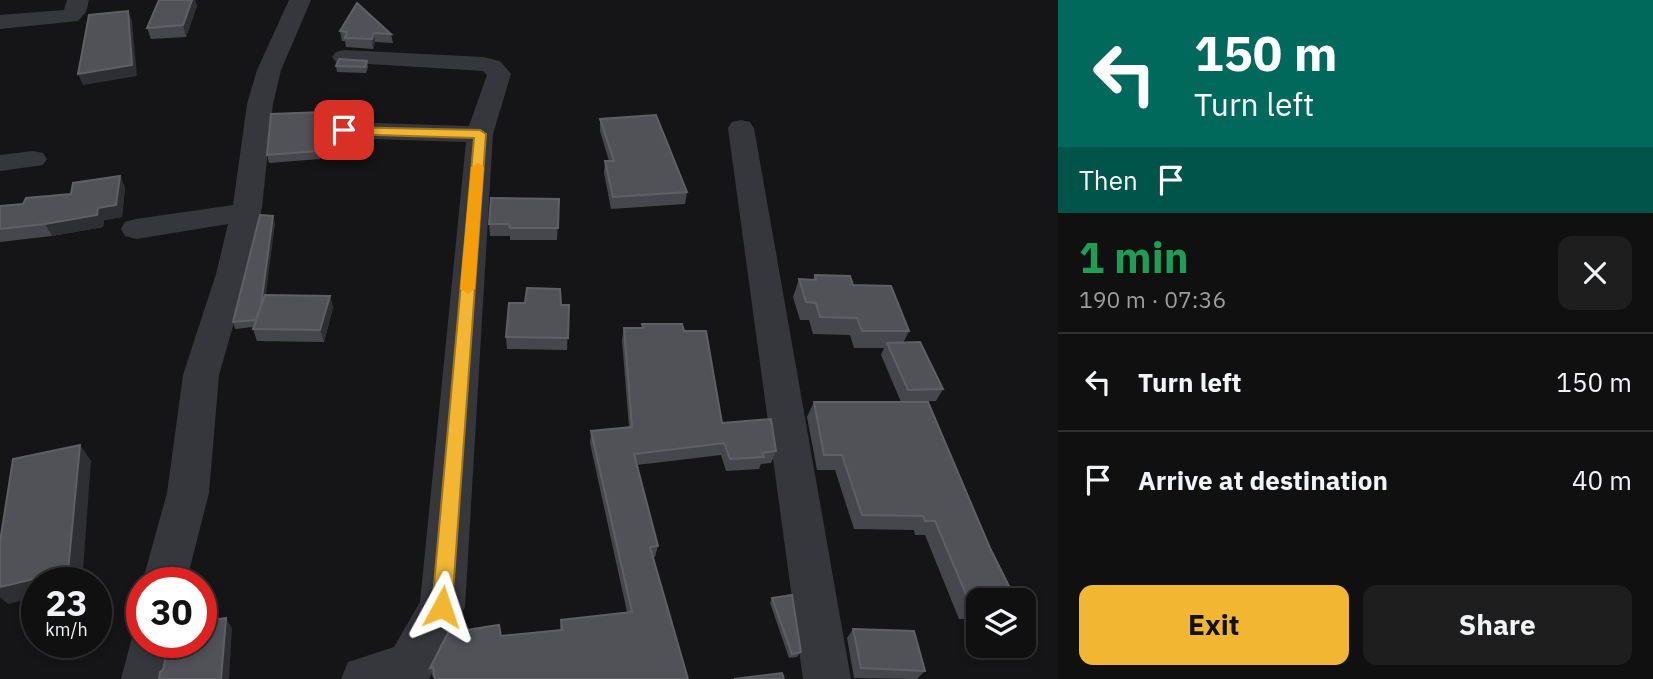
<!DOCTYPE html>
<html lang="en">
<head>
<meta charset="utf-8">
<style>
  :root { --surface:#101011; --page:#1e1e1f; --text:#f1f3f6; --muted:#9c9d9f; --line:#303031; --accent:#f2b632 }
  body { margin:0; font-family:"IBM Plex Sans",sans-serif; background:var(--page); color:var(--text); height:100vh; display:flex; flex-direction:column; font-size:26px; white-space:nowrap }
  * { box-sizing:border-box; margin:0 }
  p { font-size:23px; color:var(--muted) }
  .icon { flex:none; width:38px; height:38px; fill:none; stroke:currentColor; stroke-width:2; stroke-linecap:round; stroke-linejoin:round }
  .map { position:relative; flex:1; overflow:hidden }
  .drawer { display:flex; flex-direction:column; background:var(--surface); width:595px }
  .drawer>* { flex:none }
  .banner { background:#00695c; color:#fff; overflow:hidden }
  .controls { position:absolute; left:966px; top:588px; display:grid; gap:14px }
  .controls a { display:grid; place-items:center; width:70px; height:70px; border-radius:14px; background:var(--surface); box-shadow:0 4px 10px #0003,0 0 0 2px var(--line); font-size:35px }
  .speed { position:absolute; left:21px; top:567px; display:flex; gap:14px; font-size:35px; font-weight:700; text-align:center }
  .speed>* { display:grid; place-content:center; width:91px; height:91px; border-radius:50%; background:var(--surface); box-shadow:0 4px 10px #0003,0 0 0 2px var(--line); line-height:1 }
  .speed small { font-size:18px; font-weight:400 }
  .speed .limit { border:10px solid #d22; background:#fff; color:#111 }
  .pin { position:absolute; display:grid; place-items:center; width:60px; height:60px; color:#fff; margin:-30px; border-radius:14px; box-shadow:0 4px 10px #0006 }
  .me { position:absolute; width:77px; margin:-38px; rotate:5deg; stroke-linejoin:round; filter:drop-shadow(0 0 5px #0008) }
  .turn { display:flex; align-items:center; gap:24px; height:147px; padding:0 21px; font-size:32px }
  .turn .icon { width:91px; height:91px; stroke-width:2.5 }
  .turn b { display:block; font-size:49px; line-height:60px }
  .then { display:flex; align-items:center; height:66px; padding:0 21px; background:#0003; gap:14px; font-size:26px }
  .round { display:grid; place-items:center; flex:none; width:74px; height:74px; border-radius:14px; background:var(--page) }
  .overview { display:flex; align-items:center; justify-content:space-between; height:119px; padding:0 21px }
  h1 { font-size:42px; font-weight:700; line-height:52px; color:#1e9e55 }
  .primary-button { display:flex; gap:14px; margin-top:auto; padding:14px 21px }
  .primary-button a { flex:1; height:80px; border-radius:14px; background:var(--accent); color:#111; font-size:28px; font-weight:700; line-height:80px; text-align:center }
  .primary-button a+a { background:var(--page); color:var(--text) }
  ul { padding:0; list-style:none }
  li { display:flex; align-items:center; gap:21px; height:98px; padding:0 21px; border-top:2px solid var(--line) }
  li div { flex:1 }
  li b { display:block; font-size:26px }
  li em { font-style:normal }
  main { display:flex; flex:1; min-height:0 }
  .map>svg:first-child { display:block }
</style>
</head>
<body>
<main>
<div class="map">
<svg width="1058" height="679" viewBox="0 0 1058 679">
  <rect width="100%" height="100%" fill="#151517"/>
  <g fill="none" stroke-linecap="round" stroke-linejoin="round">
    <path fill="#36373c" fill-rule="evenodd" d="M 67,0 L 89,0 L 86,12 L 78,21 L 0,29 L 0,15 L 64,10 Z
      M 289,0 L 311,0 L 281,70 L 273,104 L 262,207 L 248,274 L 219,375 L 209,493 L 186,583 L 142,583 L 167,493 L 183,375 L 216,274 L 228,224 L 136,239 L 125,236 L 121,229 L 125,222 L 136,219 L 233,205 L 247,104 L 257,70 Z
      M 344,50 L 483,57 L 500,61 L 511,74 L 493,134 L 465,607 L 429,679 L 341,679 L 348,662 L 394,647 L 420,602 L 466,142 L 344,138 L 335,136 L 331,130 L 335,124 L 344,122 L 469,126 L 487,75 L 483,71 L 336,62 L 332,57 L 336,52 Z
      M 741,120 L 750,122 L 754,128 L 851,679 L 803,679 L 728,128 L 732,122 Z
      M 33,151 L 43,153 L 47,159 L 43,165 L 0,171 L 0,155 Z
      M 142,623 L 142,642 L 176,642 L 169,679 L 121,679 L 135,626 Z"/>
  </g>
  <path fill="#46474c" d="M 159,0 L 195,0 L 197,6 L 186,37 L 151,39 L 147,28 Z
    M 340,31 L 391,34 L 393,43 L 375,42 L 373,49 L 346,47 L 345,41 L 342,41 Z
    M 367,61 L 368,67 L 366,73 L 337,72 L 336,66 Z
    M 600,119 L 687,192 L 685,204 L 611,209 L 604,173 L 605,161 L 609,161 L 600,131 Z
    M 325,121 L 320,159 L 269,163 L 267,155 Z
    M 120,176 L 125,188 L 122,217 L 104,220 L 103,227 L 52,236 L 0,242 L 0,206 L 23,204 L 71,194 Z
    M 559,199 L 557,240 L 510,240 L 510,236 L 490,236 L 489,224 Z
    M 275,223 L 265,295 L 330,296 L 333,308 L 324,342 L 257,341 L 253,329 L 253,327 L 235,329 L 233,322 Z
    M 815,275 L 853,285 L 909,331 L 903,343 L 943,389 L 936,401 L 907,402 L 978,600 L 978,646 L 1024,646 L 1037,644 L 1023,657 L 984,660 L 965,619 L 959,619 L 925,535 L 915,535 L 914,530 L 854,529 L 835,470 L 817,470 L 807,417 L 814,402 L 901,402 L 881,355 L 884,348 L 854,348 L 850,335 L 813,334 L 809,320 L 800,320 L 793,297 L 799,279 L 813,280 Z
    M 561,305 L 569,305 L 567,350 L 507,349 L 506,337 Z
    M 642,324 L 684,331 L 722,423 L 776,451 L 771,463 L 761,464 L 759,469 L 726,471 L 721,455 L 637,465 L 658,546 L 655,557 L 653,557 L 688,679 L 433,678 L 430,668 L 501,636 L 560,630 L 561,620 L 627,612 L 590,443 L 591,431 L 629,427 L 622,340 L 624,328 L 642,328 Z
    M 772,598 L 801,652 L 797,657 L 789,658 L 770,603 Z
    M 853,629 L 925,671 L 917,679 L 854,678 L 847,638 Z"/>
  <path fill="#2e2f32" d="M 192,0 L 195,0 L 197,6 L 186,37 L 183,25 Z
    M 128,11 L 132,21 L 137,76 L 83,85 L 78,74 Z
    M 374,33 L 375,42 L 373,49 L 372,39 Z
    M 323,112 L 325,121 L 320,159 L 318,151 Z
    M 120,176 L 125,188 L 122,217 L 104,220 L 103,227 L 52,236 L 45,224 L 98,208 Z
    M 273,216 L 275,223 L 262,326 L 259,320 Z
    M 330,296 L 333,308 L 324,342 L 320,330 Z
    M 80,445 L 91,461 L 82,583 L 37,583 L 37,597 L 8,604 L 0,597 L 0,587 Z
    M 226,618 L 232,628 L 229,679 L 221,679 Z"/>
  <path fill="#515258" stroke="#5e6066" stroke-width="2" d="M 159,0 L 192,0 L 183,25 L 147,28 Z
    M 357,3 L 391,34 L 374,33 L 372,39 L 345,38 L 347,32 L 340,31 Z
    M 128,11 L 132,65 L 78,74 L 89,15 Z
    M 339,59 L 367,61 L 365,67 L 336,66 Z
    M 323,112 L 318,151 L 267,155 L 271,114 Z
    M 656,115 L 687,192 L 613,197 L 605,161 L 614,161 L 600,119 Z
    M 120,176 L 116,205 L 98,208 L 97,215 L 45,224 L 0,229 L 0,206 L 23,204 L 26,198 L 71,194 L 73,183 Z
    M 491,198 L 559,199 L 558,228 L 510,228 L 509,224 L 489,224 Z
    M 260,215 L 273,216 L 261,305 L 256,320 L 233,322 Z
    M 815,275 L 850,276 L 853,285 L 891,286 L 909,331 L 862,331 L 857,318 L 820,317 L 816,303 L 806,302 L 799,279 L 816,280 Z
    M 527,288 L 560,289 L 561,305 L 569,305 L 568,338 L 506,337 L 509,303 L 525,303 Z
    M 265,295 L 330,296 L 320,330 L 253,329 Z
    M 642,324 L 682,324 L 684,331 L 706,331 L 722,423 L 771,419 L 776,451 L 762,453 L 764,457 L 730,459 L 724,443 L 634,454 L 658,546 L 650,547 L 688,679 L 435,679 L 433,667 L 430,668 L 448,633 L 499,625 L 501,636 L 562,630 L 561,620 L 632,612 L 591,431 L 632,427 L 624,328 L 643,328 Z
    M 920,342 L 943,389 L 908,390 L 887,343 Z
    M 814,402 L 928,402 L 990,548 L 1016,600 L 978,600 L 978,609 L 977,606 L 971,606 L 935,521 L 925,521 L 923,516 L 862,515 L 842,455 L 824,455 Z
    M 80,445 L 68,571 L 0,587 L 0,542 L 13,459 Z
    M 792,595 L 801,652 L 792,654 L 772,598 Z
    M 1024,616 L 1037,644 L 1024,646 Z
    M 226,618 L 221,679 L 159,679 L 160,672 L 163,670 L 169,642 L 201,642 L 201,622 Z
    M 853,629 L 914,631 L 925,671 L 861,668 Z
    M 995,646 L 1023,646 L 997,648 Z
    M 782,673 L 784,679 L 734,679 Z"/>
  <path fill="#f2b632" stroke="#9d7620" stroke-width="2" d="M 339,127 L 480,130 L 486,134 L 452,607 L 449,614 L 442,617 L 435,614 L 432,607 L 474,138 L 344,134 L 338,130 Z"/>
  <path fill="#f59e0b" d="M 478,163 L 484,167 L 475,289 L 468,294 L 460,289 L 471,167 Z"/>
</svg>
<div class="controls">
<a><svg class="icon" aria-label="layers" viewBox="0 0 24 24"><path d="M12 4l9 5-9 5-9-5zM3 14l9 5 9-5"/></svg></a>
</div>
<div class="speed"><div>23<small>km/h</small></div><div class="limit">30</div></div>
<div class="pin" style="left:344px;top:130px;background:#d93025"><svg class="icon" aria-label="arrive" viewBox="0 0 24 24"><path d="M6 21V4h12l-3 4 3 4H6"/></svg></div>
<svg class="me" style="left:442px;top:607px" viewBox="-20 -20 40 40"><path d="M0-17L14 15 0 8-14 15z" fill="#f2b632" stroke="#fff" stroke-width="4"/></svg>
</div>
<section class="drawer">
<div class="banner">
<div class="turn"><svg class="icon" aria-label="left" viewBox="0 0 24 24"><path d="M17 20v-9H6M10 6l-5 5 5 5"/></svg><div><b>150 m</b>Turn left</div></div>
<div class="then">Then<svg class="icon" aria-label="arrive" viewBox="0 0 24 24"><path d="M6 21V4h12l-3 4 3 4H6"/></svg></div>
</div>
<div class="overview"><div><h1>1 min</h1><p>190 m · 07:36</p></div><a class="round"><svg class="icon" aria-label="close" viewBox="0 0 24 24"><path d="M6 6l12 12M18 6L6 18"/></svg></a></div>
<ul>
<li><svg class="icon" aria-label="left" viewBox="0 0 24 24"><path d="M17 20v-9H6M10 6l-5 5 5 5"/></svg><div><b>Turn left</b></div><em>150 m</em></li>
<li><svg class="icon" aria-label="arrive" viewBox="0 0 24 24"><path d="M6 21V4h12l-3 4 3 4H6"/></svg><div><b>Arrive at destination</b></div><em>40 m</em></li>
</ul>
<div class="primary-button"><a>Exit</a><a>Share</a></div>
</section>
</main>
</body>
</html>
